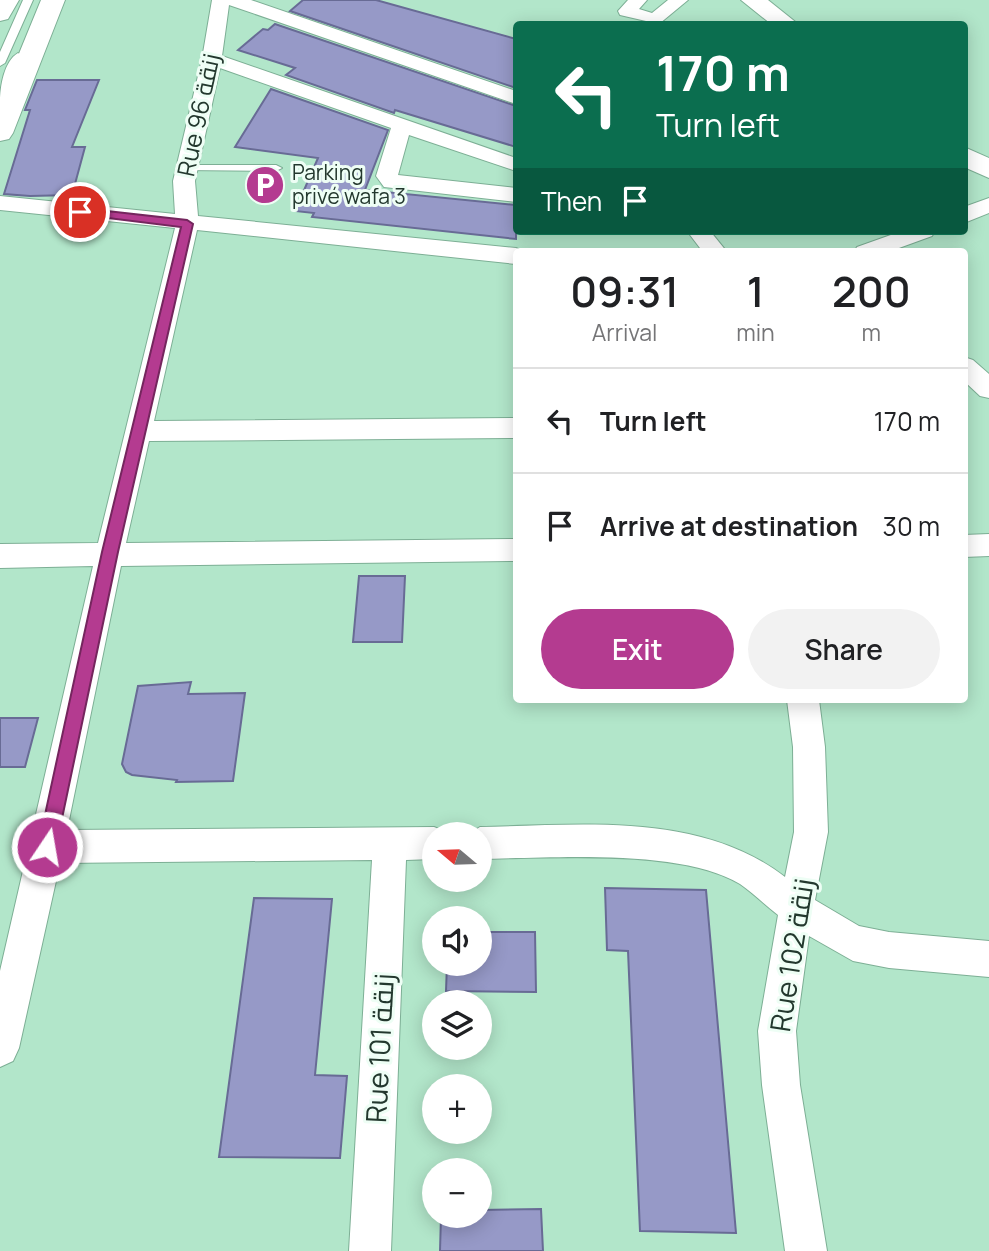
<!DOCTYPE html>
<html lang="en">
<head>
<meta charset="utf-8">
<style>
  :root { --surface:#fff; --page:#f2f2f2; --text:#202124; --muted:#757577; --line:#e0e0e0; --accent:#b43b90 }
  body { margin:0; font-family:Manrope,Cairo,sans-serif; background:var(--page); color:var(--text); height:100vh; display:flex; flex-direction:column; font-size:26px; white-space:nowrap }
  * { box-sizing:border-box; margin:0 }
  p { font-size:23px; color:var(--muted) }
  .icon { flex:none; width:38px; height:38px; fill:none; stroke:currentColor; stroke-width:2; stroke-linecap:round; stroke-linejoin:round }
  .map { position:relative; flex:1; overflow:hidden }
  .panel { position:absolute; left:513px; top:248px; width:455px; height:455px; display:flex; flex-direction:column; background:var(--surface); border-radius:7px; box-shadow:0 4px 18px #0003 }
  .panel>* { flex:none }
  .banner { position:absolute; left:513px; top:21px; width:455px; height:214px; border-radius:7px; box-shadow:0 4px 18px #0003; background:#0b6e4f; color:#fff; overflow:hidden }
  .needle { width:46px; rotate:289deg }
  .tools { position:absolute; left:422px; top:822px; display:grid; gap:14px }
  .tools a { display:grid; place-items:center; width:70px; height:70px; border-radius:50%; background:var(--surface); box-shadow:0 4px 18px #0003; font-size:35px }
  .pin { position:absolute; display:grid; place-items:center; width:60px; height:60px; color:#fff; margin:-30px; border:4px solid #fff; border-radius:50%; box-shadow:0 2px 7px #0007 }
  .me { position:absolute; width:77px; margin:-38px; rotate:12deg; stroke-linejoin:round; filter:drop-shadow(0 0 5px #0008) }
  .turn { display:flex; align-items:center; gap:24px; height:147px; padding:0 28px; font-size:32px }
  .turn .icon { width:91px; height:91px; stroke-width:2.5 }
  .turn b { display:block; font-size:49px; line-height:60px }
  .then { display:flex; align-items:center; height:66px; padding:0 28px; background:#0003; gap:14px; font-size:26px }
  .eta { display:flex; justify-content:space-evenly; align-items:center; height:119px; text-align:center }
  .eta b { font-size:42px; font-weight:600; line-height:49px }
  .primary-button { display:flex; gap:14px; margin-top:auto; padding:14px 28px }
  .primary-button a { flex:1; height:80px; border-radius:42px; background:var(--accent); color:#fff; font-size:28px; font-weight:600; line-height:80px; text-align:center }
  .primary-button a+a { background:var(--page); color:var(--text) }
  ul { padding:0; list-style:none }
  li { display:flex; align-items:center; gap:21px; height:105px; padding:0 28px; border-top:2px solid var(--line) }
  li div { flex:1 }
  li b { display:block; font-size:26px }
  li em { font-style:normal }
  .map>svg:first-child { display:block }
</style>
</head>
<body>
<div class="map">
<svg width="989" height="1251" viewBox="0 0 989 1251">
  <rect width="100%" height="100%" fill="#b2e6ca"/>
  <path fill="#9699c7" stroke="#686b95" stroke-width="2" d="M 303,0 L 376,0 L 516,39 L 516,88 L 290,11 Z
    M 275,24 L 516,106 L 516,147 L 395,110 L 394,113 L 286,75 L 295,68 L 238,50 L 263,29 L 268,30 Z
    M 37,80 L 99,80 L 72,147 L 85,147 L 72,195 L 30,196 L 4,194 L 30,110 L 25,110 Z
    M 271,89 L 388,130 L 365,190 L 516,205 L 516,239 L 312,217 L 314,213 L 295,211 L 318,158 L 235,147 Z
    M 359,576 L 405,576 L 402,642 L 353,642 Z
    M 191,682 L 188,694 L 245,693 L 233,781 L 176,782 L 177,780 L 132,775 L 126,772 L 122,764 L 138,686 Z
    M 0,718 L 38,718 L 25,767 L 0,767 Z
    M 605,888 L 706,890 L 736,1233 L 640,1231 L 628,951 L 607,950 Z
    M 254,898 L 332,899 L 315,1075 L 347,1076 L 340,1158 L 219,1157 Z
    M 480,932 L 535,932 L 536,992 L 446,991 L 447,964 L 480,964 Z
    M 541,1209 L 543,1251 L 440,1251 L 441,1216 L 480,1216 L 480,1210 Z"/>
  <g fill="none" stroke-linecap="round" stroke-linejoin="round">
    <g stroke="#7daf95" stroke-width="2">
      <path id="lane" d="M 23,0 L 33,0 L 5,63 L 0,66 L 0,52 Z
        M 18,53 L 23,56 L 5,99 L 0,102 C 0,87 4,61 18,53 Z
        M 187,165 L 276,165 L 282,168 L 276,171 L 183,170 L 181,168 Z"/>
    </g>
    <g stroke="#7daf95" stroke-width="2">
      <path id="street" d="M 212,0 L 251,0 L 516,91 L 516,104 L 229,5 L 222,56 L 516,158 L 516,171 L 409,135 L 398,175 L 516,188 L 516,202 L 384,187 L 376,176 L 391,128 L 220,68 L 195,181 L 198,216 L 516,248 L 525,252 L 516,252 L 516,264 L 197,230 L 154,421 L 516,418 L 516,438 L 149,441 L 126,543 L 516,539 L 516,561 L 121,566 L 67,830 L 434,827 L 446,832 L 447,835 L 434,835 L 434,859 L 406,860 L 391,1251 L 349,1251 L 372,860 L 60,863 L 19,1048 L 13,1061 L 0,1067 L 0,971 L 93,566 L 0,568 L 0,544 L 98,543 L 175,228 L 0,210 L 0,196 L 175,214 L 173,181 L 202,59 Z
        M 628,0 L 647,0 L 639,9 L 652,13 L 668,0 L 688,0 L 659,24 L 620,15 L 618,11 Z
        M 989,198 L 989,213 L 964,223 L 964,207 Z
        M 687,231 L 710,231 L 727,252 L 703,252 Z
        M 902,231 L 935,231 L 932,236 L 888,252 L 854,252 L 857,247 Z
        M 964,357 L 973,360 L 989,374 L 989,398 L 980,396 L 964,381 Z
        M 989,534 L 989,556 L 964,557 L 964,535 Z
        M 787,700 L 819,700 L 825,747 L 828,832 L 815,900 L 859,926 L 889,932 L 989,941 L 989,977 L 889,968 L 853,961 L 809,936 L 796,1031 L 800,1085 L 827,1251 L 785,1251 L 762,1085 L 758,1031 L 778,915 C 765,905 753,893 740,884 C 681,848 549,858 480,859 L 480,835 L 467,835 L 480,827 C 581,825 700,811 785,877 L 794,832 L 793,747 Z"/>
    </g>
    <g stroke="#7daf95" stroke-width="2">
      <path id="secondary" d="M 0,0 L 19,0 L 8,19 L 0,21 Z
        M 41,0 L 65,0 L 13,133 L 9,139 L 0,141 L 0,100 Z
        M 741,0 L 768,0 L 798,24 L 771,24 Z
        M 964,147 L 989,158 L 989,178 L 964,167 Z"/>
    </g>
    <use href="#lane" fill="#fff" fill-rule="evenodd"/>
    <use href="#street" fill="#fff" fill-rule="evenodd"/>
    <use href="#secondary" fill="#fff" fill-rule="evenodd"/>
  </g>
  <path fill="#b43b90" stroke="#75265e" stroke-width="2" d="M 80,208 L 187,220 L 193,224 L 118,552 L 56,847 L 53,853 L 47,856 L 41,853 L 38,847 L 102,552 L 181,227 L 76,214 L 74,212 Z"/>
  <defs>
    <g id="parking-disc" transform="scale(2.0125)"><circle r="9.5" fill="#b43b90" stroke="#eefef5"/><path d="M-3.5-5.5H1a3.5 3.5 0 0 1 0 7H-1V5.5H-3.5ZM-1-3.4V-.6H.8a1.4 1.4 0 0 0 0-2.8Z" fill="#fff"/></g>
  </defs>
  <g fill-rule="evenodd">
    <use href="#parking-disc" x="265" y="185"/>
  </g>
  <g text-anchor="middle" stroke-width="6" stroke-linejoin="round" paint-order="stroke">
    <g font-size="21" fill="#23382e" stroke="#eefef5" text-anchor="start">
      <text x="292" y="180">Parking<tspan x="292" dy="24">privé wafa 3</tspan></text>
    </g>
    <g font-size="24" fill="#23382e" stroke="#eefef5">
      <text transform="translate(199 115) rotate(-78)" y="8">Rue 96 زنقة</text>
    </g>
    <g font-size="28" fill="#23382e" stroke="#eefef5">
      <text transform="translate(792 955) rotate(-81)" y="10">Rue 102 زنقة</text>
      <text transform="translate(380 1048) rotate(-87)" y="10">Rue 101 زنقة</text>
    </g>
  </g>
</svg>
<div class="tools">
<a><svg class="needle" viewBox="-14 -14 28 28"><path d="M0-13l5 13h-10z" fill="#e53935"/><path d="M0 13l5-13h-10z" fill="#757577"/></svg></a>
<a><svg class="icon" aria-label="sound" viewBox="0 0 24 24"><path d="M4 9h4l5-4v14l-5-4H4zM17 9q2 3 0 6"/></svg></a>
<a><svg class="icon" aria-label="layers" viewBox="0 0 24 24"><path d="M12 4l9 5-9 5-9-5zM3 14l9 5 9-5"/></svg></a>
<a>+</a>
<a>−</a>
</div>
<div class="pin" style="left:80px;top:212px;background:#d93025"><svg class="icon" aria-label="arrive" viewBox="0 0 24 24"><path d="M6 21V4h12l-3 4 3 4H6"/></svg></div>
<svg class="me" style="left:47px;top:847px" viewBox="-20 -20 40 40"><circle r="17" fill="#b43b90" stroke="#fff" stroke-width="3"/><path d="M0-11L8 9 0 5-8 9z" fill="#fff"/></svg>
<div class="banner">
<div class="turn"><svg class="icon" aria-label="left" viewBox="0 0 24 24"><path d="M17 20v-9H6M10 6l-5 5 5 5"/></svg><div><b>170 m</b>Turn left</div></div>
<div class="then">Then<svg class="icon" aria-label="arrive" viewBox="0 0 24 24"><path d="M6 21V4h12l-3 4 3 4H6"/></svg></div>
</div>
<section class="panel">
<div class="eta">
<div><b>09:31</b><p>Arrival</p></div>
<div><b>1</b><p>min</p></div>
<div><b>200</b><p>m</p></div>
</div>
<ul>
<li><svg class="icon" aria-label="left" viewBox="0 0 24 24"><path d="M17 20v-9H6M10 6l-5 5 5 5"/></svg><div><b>Turn left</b></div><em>170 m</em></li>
<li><svg class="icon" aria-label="arrive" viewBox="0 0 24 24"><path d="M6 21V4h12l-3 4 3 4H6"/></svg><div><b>Arrive at destination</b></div><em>30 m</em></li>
</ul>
<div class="primary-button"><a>Exit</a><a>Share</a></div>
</section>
</div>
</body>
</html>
